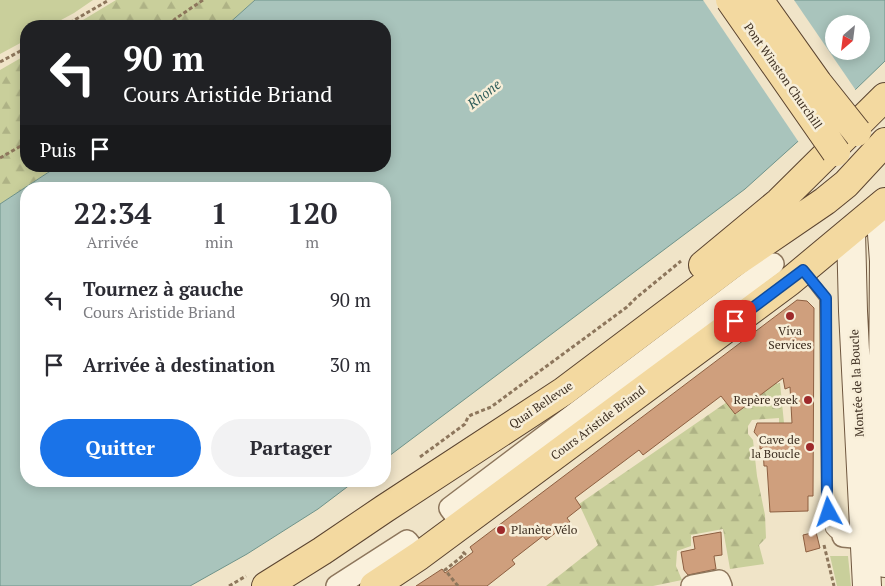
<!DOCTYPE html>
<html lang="fr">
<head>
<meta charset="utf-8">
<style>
  :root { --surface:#fff; --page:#f2f2f3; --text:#2b2b33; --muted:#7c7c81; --accent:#1a73e8 }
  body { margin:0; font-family:"PT Serif",serif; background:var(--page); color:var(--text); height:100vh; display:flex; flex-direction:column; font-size:19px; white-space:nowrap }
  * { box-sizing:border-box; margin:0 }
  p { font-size:16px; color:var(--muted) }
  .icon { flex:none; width:28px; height:28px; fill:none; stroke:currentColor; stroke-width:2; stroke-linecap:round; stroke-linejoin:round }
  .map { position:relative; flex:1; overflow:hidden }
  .side { position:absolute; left:20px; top:182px; width:371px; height:305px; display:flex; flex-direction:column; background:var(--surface); border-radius:20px; box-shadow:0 2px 12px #0003 }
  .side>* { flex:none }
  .guide { position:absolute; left:20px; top:20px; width:371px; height:152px; border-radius:20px; box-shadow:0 2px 12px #0003; background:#202124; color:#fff; overflow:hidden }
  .needle { width:32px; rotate:208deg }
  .controls { position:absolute; left:825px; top:15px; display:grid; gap:10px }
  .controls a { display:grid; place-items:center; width:45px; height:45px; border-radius:50%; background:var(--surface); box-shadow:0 2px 12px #0003; font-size:25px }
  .pin { position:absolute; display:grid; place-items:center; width:42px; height:42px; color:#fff; margin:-21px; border-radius:10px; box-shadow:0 2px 8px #0006 }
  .me { position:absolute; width:55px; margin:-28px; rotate:355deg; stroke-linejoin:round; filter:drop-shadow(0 0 4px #0008) }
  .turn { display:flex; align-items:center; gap:18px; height:105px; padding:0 20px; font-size:22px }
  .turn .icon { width:65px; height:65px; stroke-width:2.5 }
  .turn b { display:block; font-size:35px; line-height:42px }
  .then { display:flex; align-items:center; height:48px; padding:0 20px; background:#0003; gap:10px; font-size:19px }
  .eta { display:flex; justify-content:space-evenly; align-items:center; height:85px; text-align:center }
  .eta b { font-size:30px; font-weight:800; line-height:35px }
  .button { display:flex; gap:10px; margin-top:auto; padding:10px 20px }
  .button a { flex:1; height:58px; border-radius:30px; background:var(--accent); color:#fff; font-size:20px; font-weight:800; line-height:58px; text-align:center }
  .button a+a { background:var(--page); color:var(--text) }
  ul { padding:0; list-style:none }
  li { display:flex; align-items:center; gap:15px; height:65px; padding:0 20px }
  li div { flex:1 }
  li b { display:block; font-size:19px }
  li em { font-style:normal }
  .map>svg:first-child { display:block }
</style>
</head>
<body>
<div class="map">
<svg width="885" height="586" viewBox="0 0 885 586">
  <defs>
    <pattern id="forest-firs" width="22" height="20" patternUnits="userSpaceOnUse" patternTransform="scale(1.25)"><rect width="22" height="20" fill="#c9cf9b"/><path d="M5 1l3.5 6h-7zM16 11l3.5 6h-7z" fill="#aeb285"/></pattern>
  </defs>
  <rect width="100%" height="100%" fill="#f0e4c8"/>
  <path fill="#c9cf9b" d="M 0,0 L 93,0 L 74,13 L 50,26 L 26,26 L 26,40 L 0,54 Z
    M 830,556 L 848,556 L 851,586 L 837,586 Z"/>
  <path fill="url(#forest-firs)" d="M 116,0 L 255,0 L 226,26 L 73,26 Z
    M 26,55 L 26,166 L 46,166 L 47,173 L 0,204 L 0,70 Z
    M 774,378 L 777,384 L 780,383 L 785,433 L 779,433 L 779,418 L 752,420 L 748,426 L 748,434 L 753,440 L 757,476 L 765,515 L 766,538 L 759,545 L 764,564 L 730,569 L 723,529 L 691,535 L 691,546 L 677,551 L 676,566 L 682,580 L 653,586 L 546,586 L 598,545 L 579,504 L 727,402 L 736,414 L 764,392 L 762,386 Z"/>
  <path fill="#a9c4bc" stroke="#6f938a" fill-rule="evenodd" d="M 255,0 L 885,0 L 885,61 L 855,90 L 745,189 L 385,459 L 385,189 L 26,189 L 26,481 L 355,481 L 318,509 L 247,554 L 190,586 L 0,586 L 0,204 L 58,166 L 385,166 L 385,26 L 226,26 ZM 834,24 L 861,24 L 861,51 L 834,51 Z"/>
  <path fill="#f0e4c8" d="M 703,0 L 794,0 L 857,92 L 800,144 Z"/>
  <path fill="#cf9f7d" stroke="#8d5f41" d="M 797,300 L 807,301 L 814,308 L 813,496 L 808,496 L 808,511 L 770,512 L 767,466 L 764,466 L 763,448 L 760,449 L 760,439 L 754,432 L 757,423 L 792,423 L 790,387 L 785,389 L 783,378 L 735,414 L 721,396 L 643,455 L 639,450 L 575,498 L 581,507 L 567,518 L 570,522 L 546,540 L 543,536 L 512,560 L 515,564 L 487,586 L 416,586 L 442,569 L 445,573 L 473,552 L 470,547 Z
    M 721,532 L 722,555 L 714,556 L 716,569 L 688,575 L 684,570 L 681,552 L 695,549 L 693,537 Z
    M 816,532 L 820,548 L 806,552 L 803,535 Z"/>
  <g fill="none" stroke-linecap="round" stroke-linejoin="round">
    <g stroke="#8d765c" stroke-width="12">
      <path id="service" d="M 804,271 L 825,298 L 827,500 L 831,529 C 835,534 838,536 843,536"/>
    </g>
    <g stroke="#8d765c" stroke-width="24">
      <path id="minor" d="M 462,524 L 450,508 L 773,264
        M 843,536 L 854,537 L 864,535
        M 337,586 L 407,541 L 419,556
        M 692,586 L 719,581 L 721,586"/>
    </g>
    <g stroke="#6f573f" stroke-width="30">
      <path id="secondary" d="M 880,207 L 884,261 L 883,391 L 885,563
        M 851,231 L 853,311 L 867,586"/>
    </g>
    <g stroke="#5b4430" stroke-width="30">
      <path id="primary" d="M 703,265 L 779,202 L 885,97
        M 266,586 L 322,551 L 384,509 L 564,391 L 730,266 L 825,201 L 846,184 L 885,142
        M 374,586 L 419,556 L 789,282 L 885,202"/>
    </g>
    <path stroke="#8d765c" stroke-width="3" stroke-dasharray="4 2.5" stroke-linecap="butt" d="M 64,26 L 109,0
      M 169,26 L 175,19 L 203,0
      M 0,62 L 26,48
      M 0,158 L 26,143
      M 420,457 L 465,424 L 468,417 L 471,415 L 491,407 L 627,307 L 636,298 L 681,261
      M 824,545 L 834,586
      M 229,586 L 246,576
      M 458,586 L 445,570 L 465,554 L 462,551"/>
    <use href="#service" stroke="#faf1dc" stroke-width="10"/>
    <use href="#minor" stroke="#faf1dc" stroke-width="21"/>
    <use href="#secondary" stroke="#faf1dc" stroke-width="28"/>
    <use href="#primary" stroke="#f3d9a0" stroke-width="28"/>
    <g stroke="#5b4430" stroke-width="30" stroke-linecap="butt">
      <path id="primary-bridge" d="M 730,0 L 836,152
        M 759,0 L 818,83 L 857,132"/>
    </g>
    <use href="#primary-bridge" stroke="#f3d9a0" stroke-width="28"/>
  </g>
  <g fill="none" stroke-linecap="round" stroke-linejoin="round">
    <g stroke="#114b97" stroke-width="12">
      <path id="route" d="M 735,321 L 803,270 L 826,298 L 827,500 L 829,512"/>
    </g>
    <use href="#route" stroke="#1a73e8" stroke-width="9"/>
  </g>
  <g fill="#9e2a2b" stroke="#f7eed8" stroke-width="2">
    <circle cx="790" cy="316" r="5"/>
    <circle cx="808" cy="400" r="5"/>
    <circle cx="810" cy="447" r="5"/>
    <circle cx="501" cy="530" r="5"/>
  </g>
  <g text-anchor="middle" stroke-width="5" stroke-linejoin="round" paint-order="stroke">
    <g font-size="12" fill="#3d2e20" stroke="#f7eed8">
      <text transform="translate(783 76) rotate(55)" y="4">Pont Winston Churchill</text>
      <text transform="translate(857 383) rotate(-93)" y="4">Montée de la Boucle</text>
      <text transform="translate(541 405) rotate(-34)" y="4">Quai Bellevue</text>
      <text transform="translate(598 423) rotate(-37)" y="4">Cours Aristide Briand</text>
    </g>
    <g font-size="12" fill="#3d2e20" stroke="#f7eed8" text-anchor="end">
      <text x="790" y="335" text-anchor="middle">Viva<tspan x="790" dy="14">Services</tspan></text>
      <text x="798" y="404">Repère geek</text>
      <text x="800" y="444">Cave de<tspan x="800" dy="14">la Boucle</tspan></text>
      <text x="511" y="534" text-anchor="start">Planète Vélo</text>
    </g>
    <g font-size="14" font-style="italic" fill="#2f5d5a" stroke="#f7eed8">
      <text transform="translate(484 94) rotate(-38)" y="5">Rhone</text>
    </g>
  </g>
</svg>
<div class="controls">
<a><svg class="needle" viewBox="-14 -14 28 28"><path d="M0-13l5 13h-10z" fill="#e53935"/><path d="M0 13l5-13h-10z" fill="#7c7c81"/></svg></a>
</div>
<div class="pin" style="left:735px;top:321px;background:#d93025"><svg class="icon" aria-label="arrive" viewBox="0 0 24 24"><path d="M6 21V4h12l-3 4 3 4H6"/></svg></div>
<svg class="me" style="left:829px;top:512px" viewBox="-20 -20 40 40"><path d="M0-17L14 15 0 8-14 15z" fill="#1a73e8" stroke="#fff" stroke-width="4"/></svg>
<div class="guide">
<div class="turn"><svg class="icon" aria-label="left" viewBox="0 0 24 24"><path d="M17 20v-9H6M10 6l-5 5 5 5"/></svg><div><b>90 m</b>Cours Aristide Briand</div></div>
<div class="then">Puis<svg class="icon" aria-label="arrive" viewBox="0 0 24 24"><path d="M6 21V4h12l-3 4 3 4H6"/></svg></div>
</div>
<section class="side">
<div class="eta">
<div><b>22:34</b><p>Arrivée</p></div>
<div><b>1</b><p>min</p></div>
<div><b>120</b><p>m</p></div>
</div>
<ul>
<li><svg class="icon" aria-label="left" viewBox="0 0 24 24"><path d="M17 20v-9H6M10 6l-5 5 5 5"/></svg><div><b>Tournez à gauche</b><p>Cours Aristide Briand</p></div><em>90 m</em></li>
<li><svg class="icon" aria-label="arrive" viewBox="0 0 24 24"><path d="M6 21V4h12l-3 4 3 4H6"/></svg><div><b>Arrivée à destination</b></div><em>30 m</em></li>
</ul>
<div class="button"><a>Quitter</a><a>Partager</a></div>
</section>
</div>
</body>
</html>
